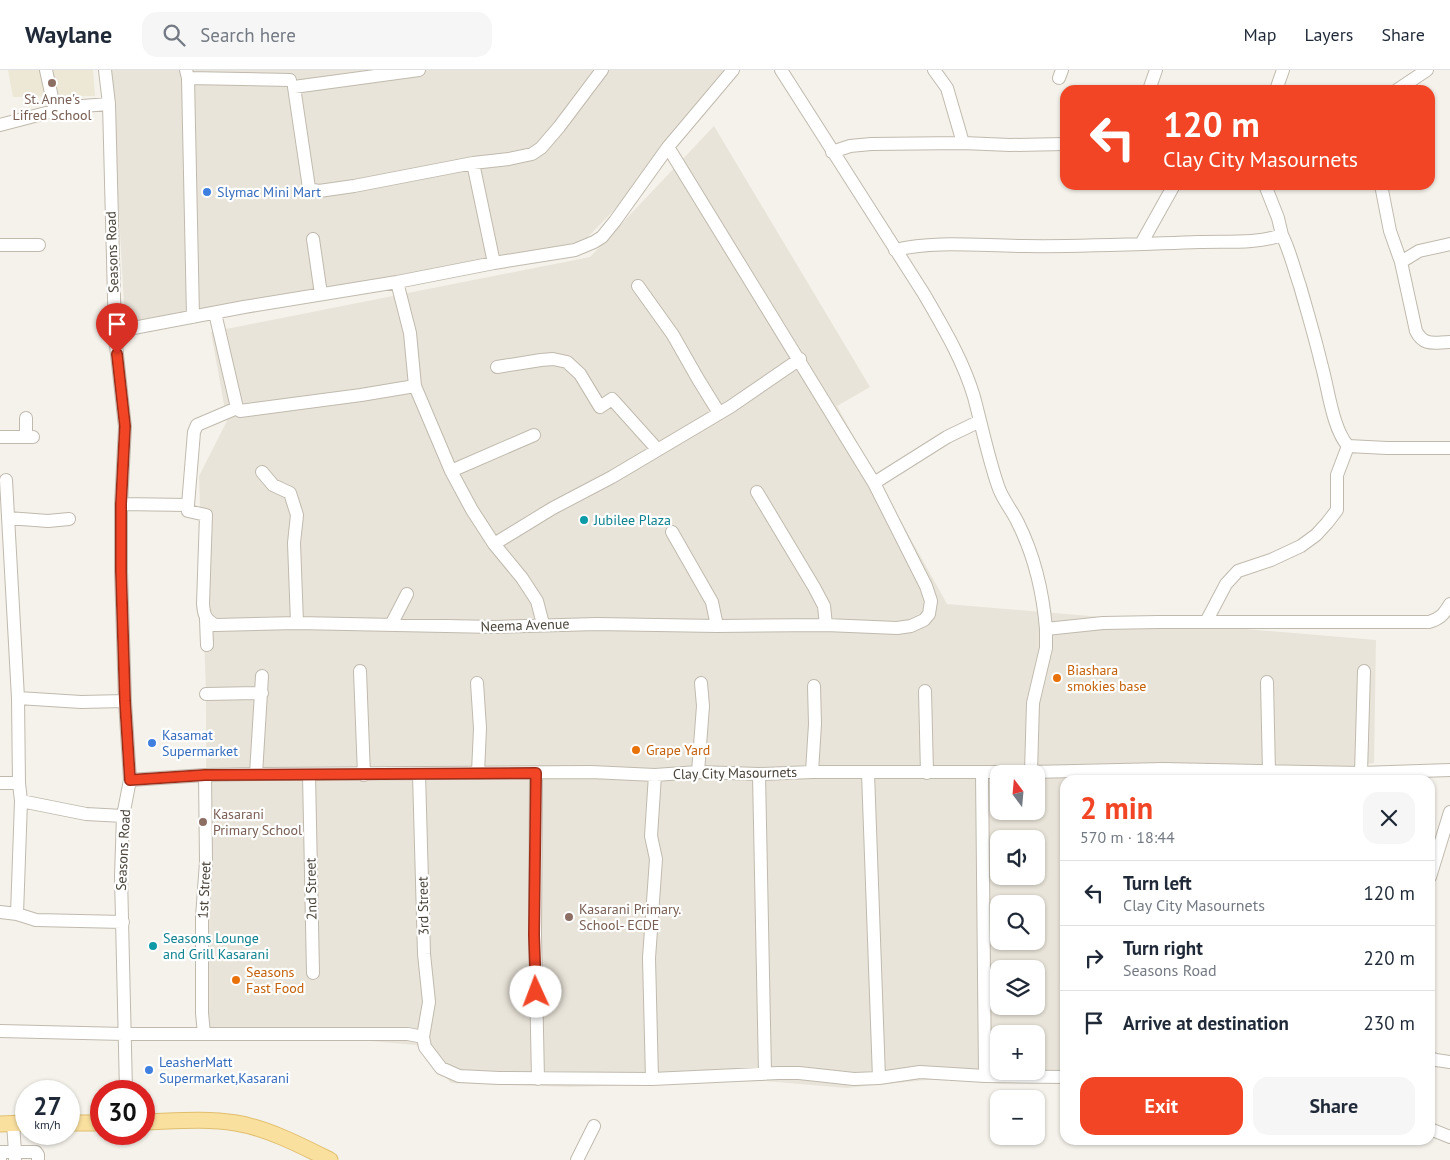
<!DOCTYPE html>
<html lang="en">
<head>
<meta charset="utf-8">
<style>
  :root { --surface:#fff; --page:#f6f6f7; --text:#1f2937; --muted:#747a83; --line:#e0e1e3; --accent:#f14526 }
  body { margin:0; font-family:"PT Sans",sans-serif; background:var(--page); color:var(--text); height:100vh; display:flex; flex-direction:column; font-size:19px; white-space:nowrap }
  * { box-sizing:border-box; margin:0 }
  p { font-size:16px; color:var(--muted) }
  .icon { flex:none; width:28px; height:28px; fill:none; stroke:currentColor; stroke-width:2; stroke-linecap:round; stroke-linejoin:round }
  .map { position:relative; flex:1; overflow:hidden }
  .panel { position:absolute; left:1060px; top:705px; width:375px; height:370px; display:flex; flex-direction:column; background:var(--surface); border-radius:15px; box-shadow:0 1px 4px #0004 }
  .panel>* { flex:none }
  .top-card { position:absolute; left:1060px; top:15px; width:375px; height:105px; border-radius:15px; box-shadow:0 1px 4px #0004; background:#f14526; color:#fff; overflow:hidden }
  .needle { width:32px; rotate:344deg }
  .fabs { position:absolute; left:990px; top:695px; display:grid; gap:10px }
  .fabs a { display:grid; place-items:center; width:55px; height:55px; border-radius:10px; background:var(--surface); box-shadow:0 1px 4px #0004; font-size:25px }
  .speed { position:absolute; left:15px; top:1010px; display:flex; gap:10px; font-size:25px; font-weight:700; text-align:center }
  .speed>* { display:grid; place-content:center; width:65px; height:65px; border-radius:50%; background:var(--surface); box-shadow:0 1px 4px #0004; line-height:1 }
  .speed small { font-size:12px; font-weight:400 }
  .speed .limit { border:8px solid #d22; background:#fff; color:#111 }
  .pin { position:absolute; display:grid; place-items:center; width:42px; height:42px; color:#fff; margin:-51px -21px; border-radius:50% 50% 50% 0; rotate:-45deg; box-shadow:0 0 5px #0007 }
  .pin .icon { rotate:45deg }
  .me { position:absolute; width:55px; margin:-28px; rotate:358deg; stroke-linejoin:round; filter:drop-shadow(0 0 4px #0008) }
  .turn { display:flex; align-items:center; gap:18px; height:105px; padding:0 20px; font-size:22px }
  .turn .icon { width:65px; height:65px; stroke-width:2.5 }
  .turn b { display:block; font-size:35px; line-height:42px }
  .round { display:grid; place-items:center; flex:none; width:52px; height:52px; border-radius:15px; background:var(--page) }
  .headline { display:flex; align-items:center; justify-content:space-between; height:85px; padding:0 20px }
  h1 { font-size:30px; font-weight:700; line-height:38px; color:var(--accent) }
  .action { display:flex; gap:10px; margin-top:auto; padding:10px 20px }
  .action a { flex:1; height:58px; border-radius:15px; background:var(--accent); color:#fff; font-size:20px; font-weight:700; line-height:58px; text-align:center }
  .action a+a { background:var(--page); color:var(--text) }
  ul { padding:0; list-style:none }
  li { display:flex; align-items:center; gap:15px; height:65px; padding:0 20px; border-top:1px solid var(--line) }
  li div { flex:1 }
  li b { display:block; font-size:19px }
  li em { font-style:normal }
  header { display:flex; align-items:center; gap:30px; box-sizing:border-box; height:70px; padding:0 25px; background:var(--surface); border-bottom:1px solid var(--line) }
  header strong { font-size:24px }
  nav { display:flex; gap:28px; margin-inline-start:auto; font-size:18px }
  .search { width:350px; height:45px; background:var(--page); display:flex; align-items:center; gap:12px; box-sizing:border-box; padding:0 18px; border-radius:15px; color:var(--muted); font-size:19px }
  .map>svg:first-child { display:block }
</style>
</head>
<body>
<header>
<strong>Waylane</strong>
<div class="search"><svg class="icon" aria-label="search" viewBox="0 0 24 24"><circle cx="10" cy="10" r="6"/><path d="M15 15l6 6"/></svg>Search here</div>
<nav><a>Map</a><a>Layers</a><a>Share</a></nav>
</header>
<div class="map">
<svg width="1450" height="1090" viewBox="0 0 1450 1090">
  <rect width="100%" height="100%" fill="#f5f2eb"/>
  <path fill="#e9e4d9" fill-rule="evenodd" d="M 111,0 L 726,0 L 618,136 L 584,171 L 482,191 L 125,252 Z
    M 714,56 L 870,317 L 837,336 L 947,534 L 1376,570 L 1374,693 L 1258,710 L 1065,710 L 1065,1008 L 927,1010 L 846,1018 L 765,1011 L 570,1017 L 451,1013 L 416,975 L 207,957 L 206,624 L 199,406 L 227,351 L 211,262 L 590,187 ZM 999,704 L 1036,704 L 1036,741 L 999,741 ZM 999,769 L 1036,769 L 1036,806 L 999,806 ZM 999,834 L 1036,834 L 1036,871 L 999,871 ZM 999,899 L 1036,899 L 1036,936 L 999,936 ZM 999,964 L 1036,964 L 1036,1001 L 999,1001 Z"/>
  <path fill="#ede7d6" d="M 8,0 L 93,0 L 95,26 L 13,27 Z"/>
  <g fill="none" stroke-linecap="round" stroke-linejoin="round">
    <g stroke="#c0baae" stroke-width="14">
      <path id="minor" d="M 46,0 L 55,41
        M 105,0 L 109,34 L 115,266 L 125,357 L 121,434 L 121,501 L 125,631 L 130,710 L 123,746 L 121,806 L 126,1021
        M 186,0 L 188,8 L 193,247
        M 419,0 L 294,17 L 309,118 L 313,120 L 319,121 L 354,116 L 473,93 L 509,89 L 532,84 L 541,78 L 559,57 L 602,0
        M 781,0 L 924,224 C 943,257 963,290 974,327 C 982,357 988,387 998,416 C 1002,429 1012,440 1018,453 C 1034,485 1043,523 1046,559
        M 934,0 L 947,18 L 963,73
        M 188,8 L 290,10
        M 1059,8 L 1062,0
        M 1149,20 L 1156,0
        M 1276,20 L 1283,0
        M 1397,20 L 1427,0
        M 0,55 L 69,37 L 109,34
        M 832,82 L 850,76 L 871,74 L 963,73 L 1010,75 L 1065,74
        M 473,93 L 494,193
        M 1265,115 L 1278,148 L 1282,165
        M 1381,115 L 1390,161 L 1401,192 L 1416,261 C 1424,277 1435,272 1450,272
        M 313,169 L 321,224
        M 1141,174 L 1174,115
        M 0,175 L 39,175
        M 895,180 C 936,170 981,176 1024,176 C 1082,177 1140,174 1199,172 C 1226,171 1256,174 1282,165 C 1290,181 1294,199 1300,216 C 1307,241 1315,267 1321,293 C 1328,316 1332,358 1348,376 L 1387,378 L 1450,378
        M 1401,192 L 1419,181 L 1450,174
        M 397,212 L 410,263 L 415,316 L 451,401 L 472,440 L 494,474 L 522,508 L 537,531 L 543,554
        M 638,216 L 673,265 L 698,309 L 719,343
        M 215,243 L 237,338
        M 115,266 L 128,259 L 244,237 L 397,212 L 494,193 L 575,180 L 594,172 L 602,167 L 615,151 L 668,77 L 733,0
        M 497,297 L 541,290 L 553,289 L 567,292 L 580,304 L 600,337 L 612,329 L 657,379
        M 415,316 L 361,325 L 240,341 L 237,338 L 197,355 L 194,362 L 188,435 L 188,441 L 206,445 L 203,534 C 204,545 205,549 215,555 L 297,553 L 495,557 L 597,554 L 717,556 L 826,555 L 897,558 L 911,556 L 924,550 L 929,544 L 931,531 L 926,516 L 874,413 L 668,77
        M 0,367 L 33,367
        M 26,367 L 26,348
        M 451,401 L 534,365
        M 262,402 L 273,415 L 290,423 L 297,445 L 294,473 L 297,553
        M 6,410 L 18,628 L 81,632 L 125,631
        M 874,413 L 947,367 L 980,351
        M 757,422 L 814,517 L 824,536 L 826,555
        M 121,434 L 188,435
        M 8,448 L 48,451 L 69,449
        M 672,462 L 712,532 L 717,556
        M 494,474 L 553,438 L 612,407 L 730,337 L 800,289
        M 206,549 L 207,575
        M 1206,552 L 1226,514 L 1238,501 L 1271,490 L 1301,476 L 1316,465 L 1327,453 L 1337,440 L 1337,405 L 1348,376
        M 391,555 L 407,524
        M 360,601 L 364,705
        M 1267,612 L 1269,702
        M 477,613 L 480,658 L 478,703
        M 925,621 L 927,703
        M 206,624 L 262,623
        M 18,628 L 19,713
        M 698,702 L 703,636 L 701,613
        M 812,702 L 815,654 L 814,616
        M 982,702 L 985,1006
        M 1031,702 L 1033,633 L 1046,578 L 1046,559 L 1103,553 L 1158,552 L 1429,552 C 1440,549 1444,544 1450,534
        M 536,703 L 535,865 L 538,1009
        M 868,703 L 879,1008
        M 1361,703 L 1364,601
        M 256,704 L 262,606
        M 309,704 L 313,903
        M 419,704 L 424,884 L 429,932 L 423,967
        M 759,704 L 765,1004
        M 130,710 L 205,705 L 256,704 L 591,702 L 655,705 L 698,702 L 759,704 L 812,702 L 1031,702 L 1163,699 L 1361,703 L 1450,700
        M 0,713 L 19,713 L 21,731 L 86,744 L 123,746
        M 1430,807 L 1450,742
        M 0,842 L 17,844 L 21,731
        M 17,844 L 36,850 L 123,852
        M 0,961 L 124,964 L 408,964 L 423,967 L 425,977 L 441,998 L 459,1006 L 499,1008 L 652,1009 L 778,1003 L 799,1003 L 854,1009 L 879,1008 L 920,1002 L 985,1006 L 1065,1007
        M 204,964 L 202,943 L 202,847 L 206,792 L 205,705
        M 1430,988 L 1436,990 L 1450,992
        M 652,1009 L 649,888 L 656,789 L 651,766 L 655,705
        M 1430,1059 L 1450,1067
        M 15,1089 L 15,1082 L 36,1082 L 38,1085 L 38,1090
        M 0,1090 L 0,1082 L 15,1082 L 13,1053
        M 577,1090 L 594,1056"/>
    </g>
    <g stroke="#e0be6e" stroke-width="17">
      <path id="major" d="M 144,1052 C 175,1051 206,1048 236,1053 C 267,1058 302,1076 330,1090
        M 69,1053 L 101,1053
        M 0,1054 L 26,1053"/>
    </g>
    <use href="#minor" stroke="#fff" stroke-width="12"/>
    <use href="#major" stroke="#fae09f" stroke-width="15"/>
  </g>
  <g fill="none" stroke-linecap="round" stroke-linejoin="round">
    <g stroke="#9d2d19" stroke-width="12">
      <path id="route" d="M 117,284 L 125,356 L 121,434 L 121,501 L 125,631 L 130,710 L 205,705 L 536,703 L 534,865 L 536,922"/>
    </g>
    <use href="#route" stroke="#f14526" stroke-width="9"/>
  </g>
  <g fill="#8d6e63" stroke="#fff" stroke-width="2">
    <circle cx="52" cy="13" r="5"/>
    <circle cx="203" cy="752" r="5"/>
    <circle cx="569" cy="847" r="5"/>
  </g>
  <g fill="#3f7fe0" stroke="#fff" stroke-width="2">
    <circle cx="207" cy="122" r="5"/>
    <circle cx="152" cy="673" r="5"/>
    <circle cx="149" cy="1000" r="5"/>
  </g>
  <g fill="#0f9aa8" stroke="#fff" stroke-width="2">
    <circle cx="584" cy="450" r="5"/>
    <circle cx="153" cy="876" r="5"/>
  </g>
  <g fill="#e8710a" stroke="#fff" stroke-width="2">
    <circle cx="1057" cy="608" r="5"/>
    <circle cx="636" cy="680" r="5"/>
    <circle cx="236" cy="910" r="5"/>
  </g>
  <g text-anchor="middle" stroke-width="4.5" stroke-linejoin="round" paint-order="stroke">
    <g font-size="14" fill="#785e54" stroke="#fff" text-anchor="start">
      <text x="52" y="34" text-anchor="middle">St. Anne's<tspan x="52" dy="16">Lifred School</tspan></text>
      <text x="213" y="749">Kasarani<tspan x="213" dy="16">Primary School</tspan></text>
      <text x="579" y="844">Kasarani Primary.<tspan x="579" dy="16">School- ECDE</tspan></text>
    </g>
    <g font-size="14" fill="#366cbe" stroke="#fff" text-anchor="start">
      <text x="217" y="127">Slymac Mini Mart</text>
      <text x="162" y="670">Kasamat<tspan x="162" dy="16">Supermarket</tspan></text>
      <text x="159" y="997">LeasherMatt<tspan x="159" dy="16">Supermarket,Kasarani</tspan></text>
    </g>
    <g font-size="14" fill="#494339" stroke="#fff">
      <text transform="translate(112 182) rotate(-92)" y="5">Seasons Road</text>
      <text transform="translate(525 555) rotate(-2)" y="5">Neema Avenue</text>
      <text transform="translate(735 703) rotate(-1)" y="5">Clay City Masournets</text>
      <text transform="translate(123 780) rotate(-87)" y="5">Seasons Road</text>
      <text transform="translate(311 819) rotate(-91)" y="5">2nd Street</text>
      <text transform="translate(204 820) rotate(-87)" y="5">1st Street</text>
      <text transform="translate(423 836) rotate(-91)" y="5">3rd Street</text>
    </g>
    <g font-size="14" fill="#0d838f" stroke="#fff" text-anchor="start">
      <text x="594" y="455">Jubilee Plaza</text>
      <text x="163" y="873">Seasons Lounge<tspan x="163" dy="16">and Grill Kasarani</tspan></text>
    </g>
    <g font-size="14" fill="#c56008" stroke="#fff" text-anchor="start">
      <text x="1067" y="605">Biashara<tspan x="1067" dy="16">smokies base</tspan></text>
      <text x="646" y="685">Grape Yard</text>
      <text x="246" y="907">Seasons<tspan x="246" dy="16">Fast Food</tspan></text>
    </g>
  </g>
</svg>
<div class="fabs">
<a><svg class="needle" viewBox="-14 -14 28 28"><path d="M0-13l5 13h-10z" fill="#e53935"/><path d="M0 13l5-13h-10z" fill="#747a83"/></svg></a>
<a><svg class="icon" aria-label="sound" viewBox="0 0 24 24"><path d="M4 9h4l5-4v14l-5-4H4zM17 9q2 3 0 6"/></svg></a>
<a><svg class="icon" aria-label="search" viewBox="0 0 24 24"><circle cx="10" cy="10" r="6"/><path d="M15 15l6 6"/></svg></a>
<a><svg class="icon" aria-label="layers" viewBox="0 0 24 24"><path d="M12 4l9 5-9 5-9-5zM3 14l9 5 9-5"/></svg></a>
<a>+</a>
<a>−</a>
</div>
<div class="speed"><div>27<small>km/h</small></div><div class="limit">30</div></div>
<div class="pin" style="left:117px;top:284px;background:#d93025"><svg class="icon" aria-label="arrive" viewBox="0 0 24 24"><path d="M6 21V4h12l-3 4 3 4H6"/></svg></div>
<svg class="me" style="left:536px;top:922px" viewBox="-20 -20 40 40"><circle r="19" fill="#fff"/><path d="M0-13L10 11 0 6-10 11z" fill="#f14526"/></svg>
<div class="top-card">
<div class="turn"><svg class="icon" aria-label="left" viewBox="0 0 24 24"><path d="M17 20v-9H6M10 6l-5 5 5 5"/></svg><div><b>120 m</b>Clay City Masournets</div></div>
</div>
<section class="panel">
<div class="headline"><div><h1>2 min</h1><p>570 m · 18:44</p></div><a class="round"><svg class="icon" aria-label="close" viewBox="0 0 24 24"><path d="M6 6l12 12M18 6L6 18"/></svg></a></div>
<ul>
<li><svg class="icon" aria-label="left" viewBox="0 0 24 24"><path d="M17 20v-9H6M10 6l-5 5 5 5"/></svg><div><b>Turn left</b><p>Clay City Masournets</p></div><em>120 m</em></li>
<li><svg class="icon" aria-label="right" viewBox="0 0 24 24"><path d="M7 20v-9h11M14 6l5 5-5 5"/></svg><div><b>Turn right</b><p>Seasons Road</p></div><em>220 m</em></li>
<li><svg class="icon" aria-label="arrive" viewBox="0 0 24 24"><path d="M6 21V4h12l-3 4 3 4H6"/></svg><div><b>Arrive at destination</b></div><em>230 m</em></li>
</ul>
<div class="action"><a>Exit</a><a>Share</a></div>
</section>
</div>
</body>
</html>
